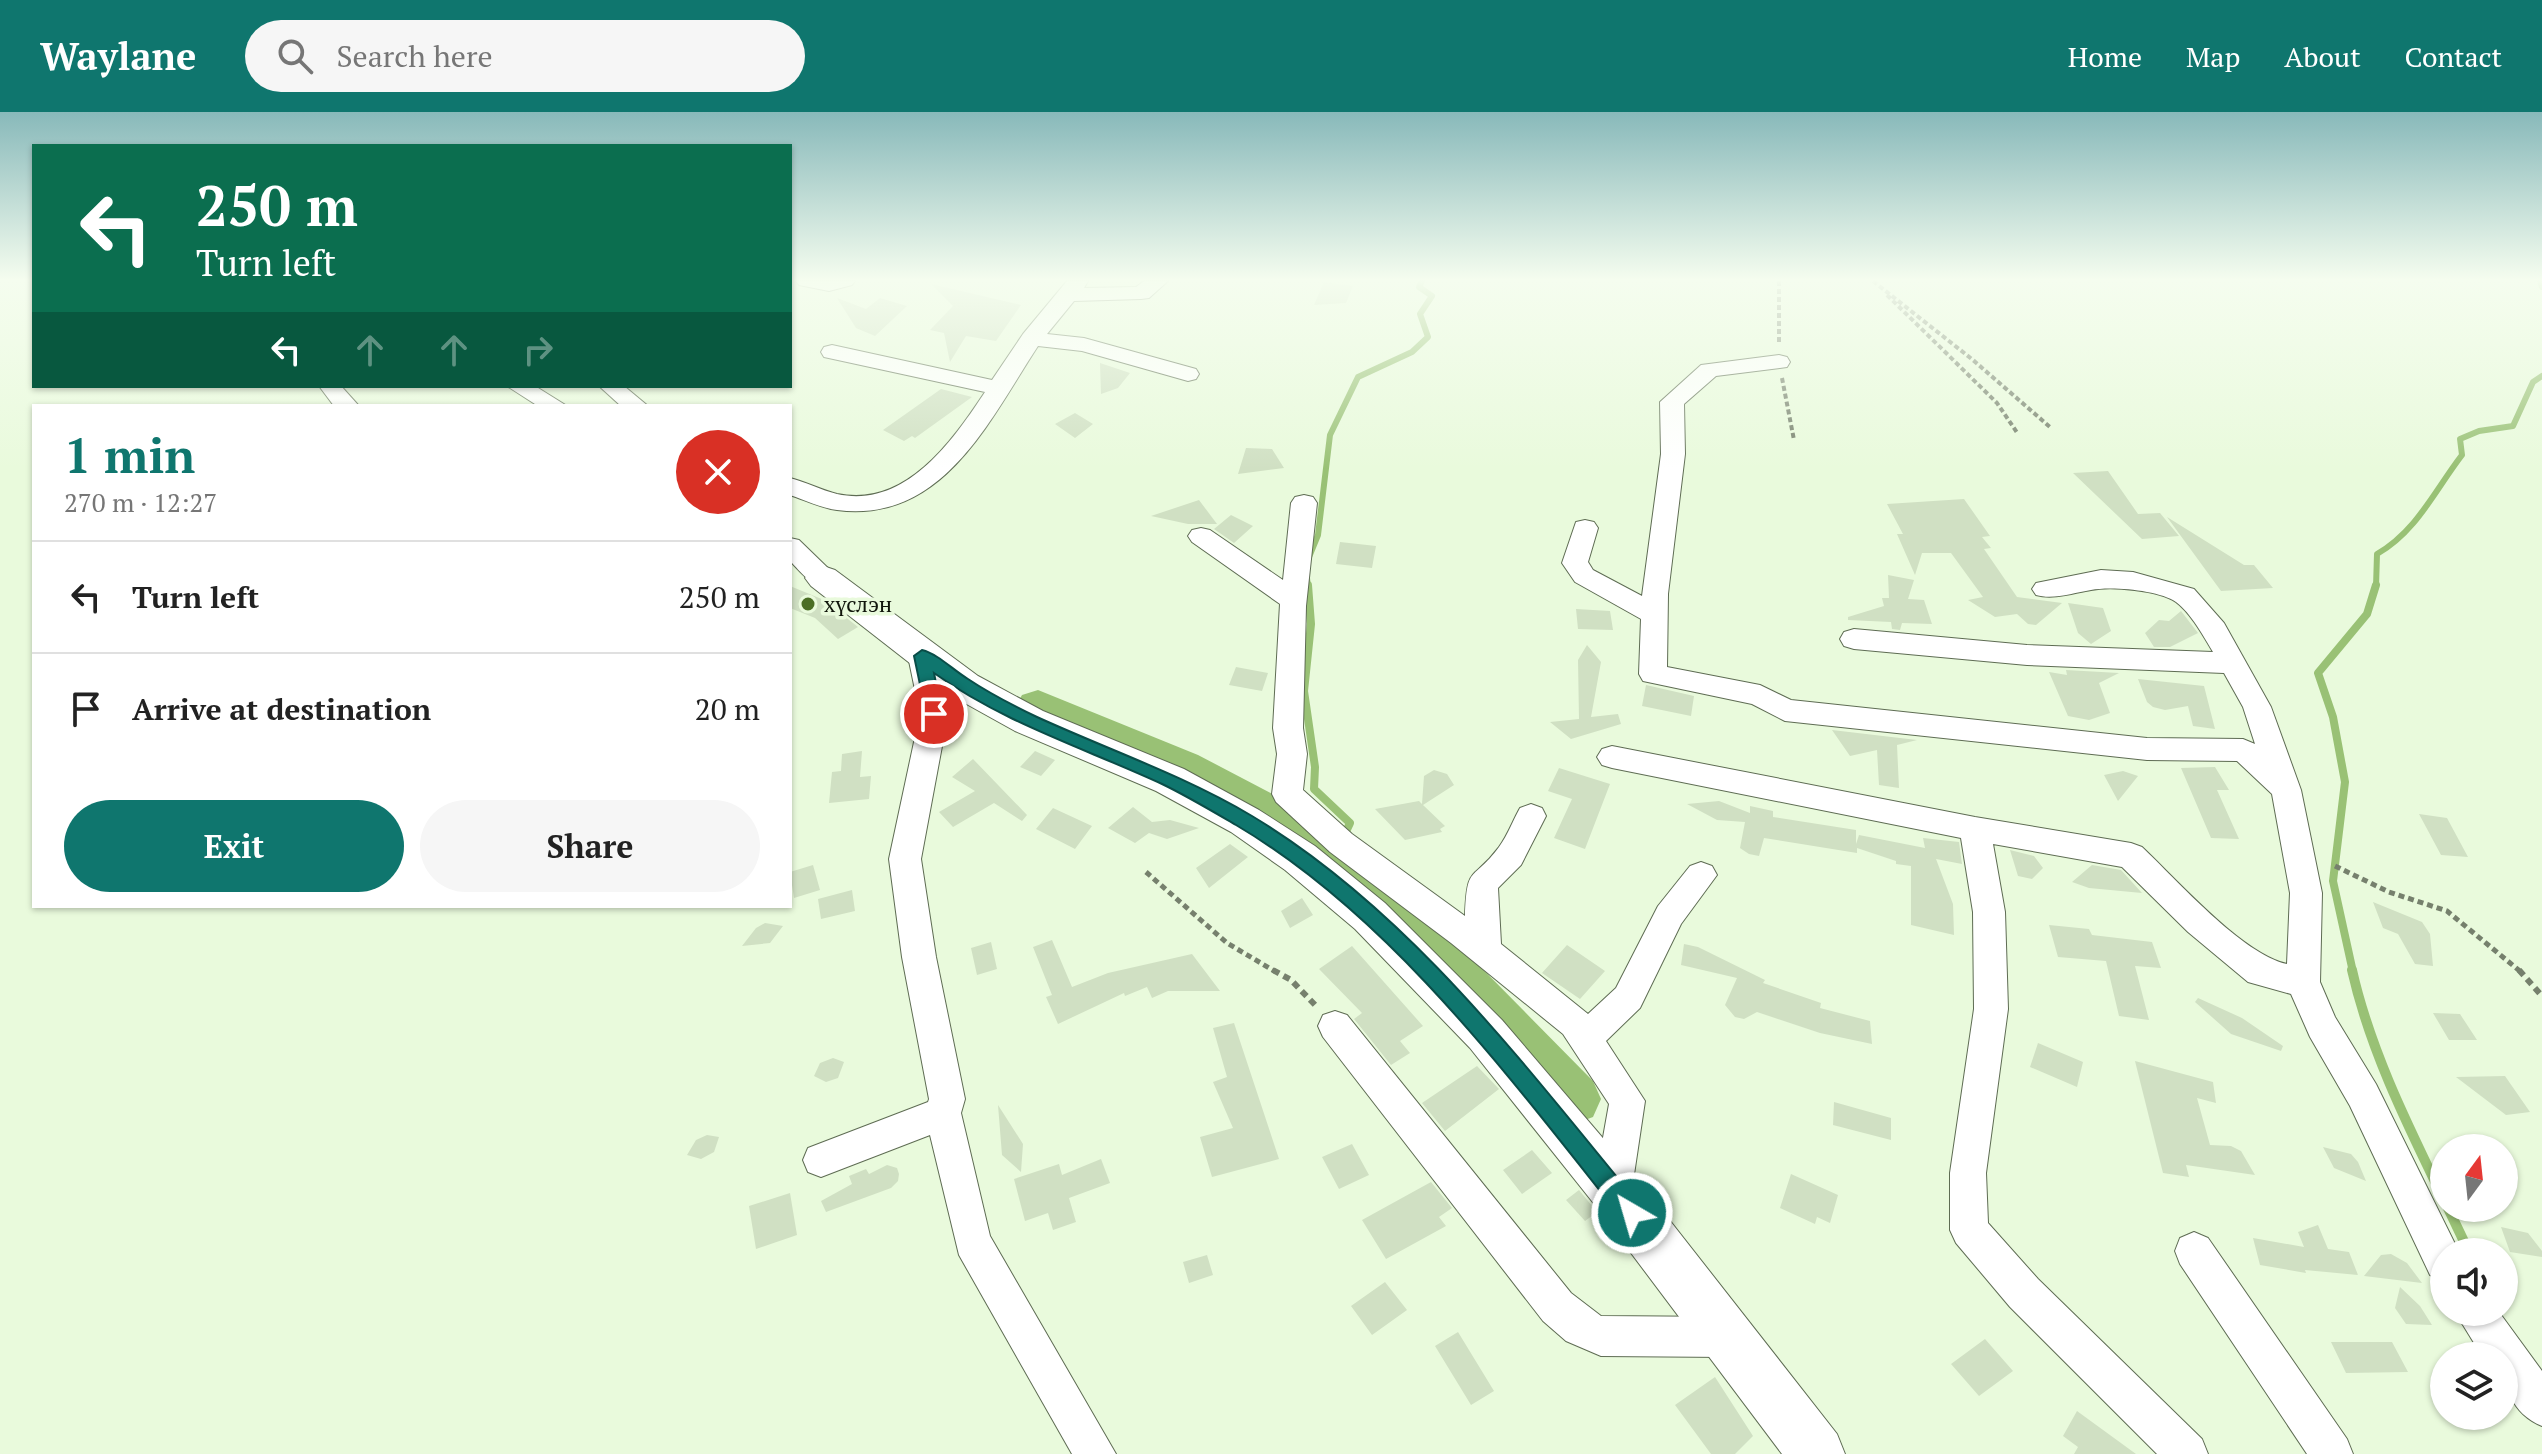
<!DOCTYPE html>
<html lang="en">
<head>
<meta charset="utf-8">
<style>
  :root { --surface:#fff; --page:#f6f6f6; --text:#222; --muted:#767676; --line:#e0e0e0; --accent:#0f766e }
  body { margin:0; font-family:"PT Serif",serif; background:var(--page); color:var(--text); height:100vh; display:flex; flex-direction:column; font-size:30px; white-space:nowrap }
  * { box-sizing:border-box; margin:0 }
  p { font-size:26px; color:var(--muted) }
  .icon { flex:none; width:44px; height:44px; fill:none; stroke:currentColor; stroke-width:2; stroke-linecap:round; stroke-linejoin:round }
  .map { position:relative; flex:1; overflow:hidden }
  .side { position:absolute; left:32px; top:292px; width:760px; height:504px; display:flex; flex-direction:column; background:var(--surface); border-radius:0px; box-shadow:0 2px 6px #0004 }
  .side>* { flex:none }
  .guide { position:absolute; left:32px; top:32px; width:760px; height:244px; border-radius:0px; box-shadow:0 2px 6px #0004; background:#0b6e4f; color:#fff; overflow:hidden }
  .needle { width:52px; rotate:15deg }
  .fabs { position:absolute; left:2430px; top:1022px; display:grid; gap:16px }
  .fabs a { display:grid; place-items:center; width:88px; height:88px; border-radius:50%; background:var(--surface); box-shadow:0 2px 6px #0004; font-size:40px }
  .pin { position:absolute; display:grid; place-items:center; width:68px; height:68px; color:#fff; margin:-34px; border:4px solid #fff; border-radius:50%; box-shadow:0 2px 8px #0007 }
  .me { position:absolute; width:88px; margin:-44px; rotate:322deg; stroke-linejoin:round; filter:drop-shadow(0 0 6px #0008) }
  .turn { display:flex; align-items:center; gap:28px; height:168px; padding:0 32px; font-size:36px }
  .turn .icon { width:104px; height:104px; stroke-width:2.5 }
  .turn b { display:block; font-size:56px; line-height:68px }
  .lanes { display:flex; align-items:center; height:76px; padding:0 32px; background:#0003; justify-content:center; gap:40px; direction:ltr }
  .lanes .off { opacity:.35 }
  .round { display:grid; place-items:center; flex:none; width:84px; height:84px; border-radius:42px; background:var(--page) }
  .overview { display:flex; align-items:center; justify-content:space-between; height:136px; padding:0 32px }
  h1 { font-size:48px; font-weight:600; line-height:60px; color:var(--accent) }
  .primary-button { display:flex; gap:16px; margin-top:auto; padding:16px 32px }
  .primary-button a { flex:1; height:92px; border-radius:48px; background:var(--accent); color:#fff; font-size:32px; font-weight:600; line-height:92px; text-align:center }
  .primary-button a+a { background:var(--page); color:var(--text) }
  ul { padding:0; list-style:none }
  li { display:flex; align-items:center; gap:24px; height:112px; padding:0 32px; border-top:2px solid var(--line) }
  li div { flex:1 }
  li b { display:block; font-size:30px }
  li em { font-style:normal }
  header { display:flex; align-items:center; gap:48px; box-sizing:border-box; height:112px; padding:0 40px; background:var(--accent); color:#fff }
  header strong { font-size:38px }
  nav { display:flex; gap:44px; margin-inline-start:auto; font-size:28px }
  .search { width:560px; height:72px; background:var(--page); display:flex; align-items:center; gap:20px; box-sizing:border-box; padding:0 28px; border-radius:44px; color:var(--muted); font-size:30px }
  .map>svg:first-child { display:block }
</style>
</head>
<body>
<header>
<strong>Waylane</strong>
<div class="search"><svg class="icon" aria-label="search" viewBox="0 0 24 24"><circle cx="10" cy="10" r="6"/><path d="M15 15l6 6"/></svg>Search here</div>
<nav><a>Home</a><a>Map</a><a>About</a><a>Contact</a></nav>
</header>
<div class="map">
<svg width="2542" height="1342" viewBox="0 0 2542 1342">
  <rect width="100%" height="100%" fill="#e9fadc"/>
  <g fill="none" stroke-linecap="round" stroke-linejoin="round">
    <path stroke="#99c175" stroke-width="6" d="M 2540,169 L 2542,175
      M 1309,445 L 1318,423 L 1330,323 L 1358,265 L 1412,240 L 1428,225 L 1420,202 L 1432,184 L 1419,175 L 1422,169
      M 1307,466 L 1308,475
      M 2376,475 L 2377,442 C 2417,419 2435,378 2462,343 L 2460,327 L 2479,319 L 2513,314 L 2533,270 L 2542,264"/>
    <path stroke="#99c175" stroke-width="8" d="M 1308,473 L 1311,512 L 1304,579 L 1315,655 L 1314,677 L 1350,711 L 1343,726
      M 2353,860 L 2333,769 L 2345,670 L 2333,605 L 2318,561 L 2367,502 L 2376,473"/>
    <path stroke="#99c175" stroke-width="10" d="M 2352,858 C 2370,938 2408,1014 2444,1088
      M 2448,1096 L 2469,1140"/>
    <path fill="#99c175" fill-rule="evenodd" d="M 1038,578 L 1198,643 L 1311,702 L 1364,737 L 1593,969 L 1601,987 L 1593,1005 L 1574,1012 L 1555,1005 L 1330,765 L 1277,728 L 1166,667 L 1022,605 L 1016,594 L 1022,583 Z"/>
  </g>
  <path fill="#d0e0c3" d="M 1324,170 L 1353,174 L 1346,191 L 1314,193 Z
    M 931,172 L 1021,193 L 996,229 L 966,224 L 950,250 L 944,221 L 930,218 L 953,194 Z
    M 837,186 L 866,197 L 880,186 L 907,194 L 875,224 L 856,216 Z
    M 1100,251 L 1130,261 L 1118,276 L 1101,282 Z
    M 941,277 L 972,285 L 915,326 L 912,324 L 904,329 L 883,318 Z
    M 1075,301 L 1093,312 L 1075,326 L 1055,312 Z
    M 1246,336 L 1272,337 L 1284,356 L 1238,362 Z
    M 2108,359 L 2138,402 L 2160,401 L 2179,424 L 2142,427 L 2073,361 Z
    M 1964,387 L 1990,424 L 1982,425 L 1991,436 L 1984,437 L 2017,485 L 2062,491 L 2036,513 L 2028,512 L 2017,502 L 1995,505 L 1968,488 L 1983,485 L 1951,441 L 1922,441 L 1915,463 L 1897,422 L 1903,422 L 1887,392 Z
    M 1199,388 L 1217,412 L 1188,412 L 1151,404 Z
    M 1231,403 L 1253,414 L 1234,431 L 1214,417 Z
    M 2167,405 L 2244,453 L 2254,453 L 2273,476 L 2221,479 Z
    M 1340,430 L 1376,434 L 1372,456 L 1336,452 Z
    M 1888,463 L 1914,468 L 1908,487 L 1924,488 L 1932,512 L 1902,511 L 1900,518 L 1892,517 L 1891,510 L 1848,508 L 1848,505 L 1884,494 L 1882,486 L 1889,486 Z
    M 790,474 L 824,488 L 858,515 L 838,527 L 815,506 L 790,496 Z
    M 2068,491 L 2103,496 L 2111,519 L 2091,532 L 2078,521 Z
    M 1576,497 L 1610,499 L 1613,518 L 1578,517 Z
    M 2181,499 L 2198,521 L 2170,535 L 2154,535 L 2145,521 L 2159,508 L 2169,509 Z
    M 1587,533 L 1601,550 L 1591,605 L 1618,602 L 1621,612 L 1571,627 L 1550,610 L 1579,607 L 1578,548 Z
    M 1236,555 L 1268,561 L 1262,579 L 1229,573 Z
    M 2066,558 L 2119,561 L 2099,571 L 2110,601 L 2089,608 L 2068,604 L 2049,560 L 2067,563 Z
    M 2138,567 L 2204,574 L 2215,617 L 2193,614 L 2188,594 L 2165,598 L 2153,595 L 2147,590 Z
    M 1646,573 L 1694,584 L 1691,604 L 1642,594 Z
    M 1832,618 L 1917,628 L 1897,633 L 1899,676 L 1879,673 L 1877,638 L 1850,644 Z
    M 862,639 L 860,665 L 871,664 L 869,687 L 829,691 L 832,660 L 841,659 L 842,642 Z
    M 1035,639 L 1055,648 L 1041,664 L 1020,655 Z
    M 973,647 L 1027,703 L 1022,709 L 994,691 L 953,715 L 939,700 L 975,679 L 952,665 Z
    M 2215,655 L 2229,678 L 2217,678 L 2239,727 L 2211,726 L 2181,656 Z
    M 1559,656 L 1610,672 L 1585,737 L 1554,726 L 1572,687 L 1548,679 Z
    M 1434,658 L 1447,662 L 1454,673 L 1423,693 L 1445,714 L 1440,717 L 1442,720 L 1405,728 L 1375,697 L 1419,689 L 1422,692 L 1424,664 Z
    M 2123,659 L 2138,664 L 2118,689 L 2104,663 Z
    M 1719,689 L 1750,701 L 1750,694 L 1773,699 L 1773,705 L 1856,718 L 1856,732 L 1859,723 L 1925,736 L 1923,726 L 1959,730 L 1962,752 L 1936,747 L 1953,792 L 1954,823 L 1911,813 L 1911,754 L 1896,752 L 1896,749 L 1857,736 L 1857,741 L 1764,726 L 1759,744 L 1749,742 L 1740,736 L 1745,710 L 1717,708 L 1687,692 Z
    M 1133,695 L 1152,710 L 1170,708 L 1199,716 L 1167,727 L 1149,721 L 1135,731 L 1108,716 Z
    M 1053,696 L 1092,714 L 1075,737 L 1036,717 Z
    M 2419,702 L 2447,706 L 2468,745 L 2441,743 Z
    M 1230,732 L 1248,745 L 1209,776 L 1196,756 Z
    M 2010,738 L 2034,744 L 2043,756 L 2032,767 L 2018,764 Z
    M 813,753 L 820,778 L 794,786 L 790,760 Z
    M 2092,753 L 2121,758 L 2142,781 L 2089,776 L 2072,770 Z
    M 852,778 L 855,799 L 821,807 L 818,787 Z
    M 1302,786 L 1313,803 L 1290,816 L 1281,799 Z
    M 2373,790 L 2422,810 L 2430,822 L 2433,854 L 2415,852 L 2398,822 L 2383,816 Z
    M 765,811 L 783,814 L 770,831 L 742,834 L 756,816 Z
    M 2049,813 L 2089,817 L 2092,823 L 2152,830 L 2161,856 L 2135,854 L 2149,908 L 2119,904 L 2106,849 L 2058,845 Z
    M 1052,828 L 1072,875 L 1108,861 L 1192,842 L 1220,879 L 1168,879 L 1152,886 L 1147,875 L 1125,884 L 1124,881 L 1058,912 L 1046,885 L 1052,883 L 1033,835 Z
    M 991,830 L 997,857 L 977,863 L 971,836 Z
    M 1684,832 L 1698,835 L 1765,868 L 1763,871 L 1821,891 L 1820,896 L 1870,909 L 1872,932 L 1820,921 L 1757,900 L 1744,907 L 1735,905 L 1725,893 L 1737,866 L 1681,853 Z
    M 1567,833 L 1605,859 L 1580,887 L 1542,861 Z
    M 1352,834 L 1423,914 L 1400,929 L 1410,941 L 1391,953 L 1354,907 L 1362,901 L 1319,857 Z
    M 2198,886 L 2242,906 L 2283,934 L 2281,939 L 2231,922 L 2195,890 Z
    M 2433,901 L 2460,902 L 2477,928 L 2449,928 Z
    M 1234,911 L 1279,1047 L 1212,1065 L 1200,1025 L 1233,1016 L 1213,970 L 1227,965 L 1213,916 Z
    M 2038,931 L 2083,950 L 2077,975 L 2030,955 Z
    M 833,946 L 844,950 L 838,966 L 826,970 L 814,964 L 820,951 Z
    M 2135,949 L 2213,970 L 2216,991 L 2197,986 L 2210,1033 L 2231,1034 L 2241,1039 L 2255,1063 L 2186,1053 L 2189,1065 L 2163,1061 Z
    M 1477,954 L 1499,977 L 1445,1019 L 1422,991 Z
    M 2505,964 L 2530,1000 L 2506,1003 L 2456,965 Z
    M 1834,990 L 1891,1006 L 1891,1028 L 1833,1013 Z
    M 998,993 L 1023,1032 L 1021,1060 L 1002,1043 Z
    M 707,1023 L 719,1025 L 714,1040 L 701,1047 L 687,1043 L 696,1028 Z
    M 1352,1032 L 1369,1063 L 1339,1077 L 1322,1045 Z
    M 2323,1035 L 2351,1042 L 2358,1050 L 2366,1069 L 2334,1056 Z
    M 1532,1038 L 1552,1061 L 1522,1082 L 1503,1058 Z
    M 1101,1047 L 1110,1071 L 1069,1086 L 1076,1110 L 1053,1118 L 1048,1101 L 1025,1109 L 1014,1067 L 1059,1052 L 1062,1063 Z
    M 887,1053 L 897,1056 L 899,1062 L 898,1069 L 891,1076 L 826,1100 L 821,1089 L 852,1072 L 849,1064 L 866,1057 L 869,1062 Z
    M 1791,1062 L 1838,1083 L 1830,1111 L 1817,1105 L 1815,1112 L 1780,1096 Z
    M 1431,1070 L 1452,1096 L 1439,1105 L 1446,1114 L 1386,1147 L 1362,1108 Z
    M 1579,1078 L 1597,1100 L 1585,1109 L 1566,1088 Z
    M 790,1081 L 797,1123 L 756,1137 L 749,1094 Z
    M 2318,1113 L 2328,1137 L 2349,1140 L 2358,1163 L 2305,1158 L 2306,1161 L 2260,1153 L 2253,1126 L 2304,1135 L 2298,1120 Z
    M 2501,1115 L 2528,1121 L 2542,1139 L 2542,1145 L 2510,1140 Z
    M 2391,1142 L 2407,1151 L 2422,1171 L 2364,1164 L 2381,1143 Z
    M 1207,1143 L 1213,1163 L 1189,1171 L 1183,1150 Z
    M 1385,1170 L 1407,1198 L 1372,1223 L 1351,1194 Z
    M 2400,1175 L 2420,1194 L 2432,1213 L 2406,1212 L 2395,1196 Z
    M 1458,1220 L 1494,1279 L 1471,1293 L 1435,1234 Z
    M 1985,1227 L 2013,1259 L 1979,1284 L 1951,1252 Z
    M 2331,1230 L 2392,1230 L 2408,1260 L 2346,1261 Z
    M 1715,1265 L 1753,1324 L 1735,1342 L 1711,1342 L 1675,1293 Z
    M 2077,1299 L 2136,1342 L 2074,1342 L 2078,1335 L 2063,1324 Z"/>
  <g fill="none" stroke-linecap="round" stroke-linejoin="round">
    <g stroke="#5e6c53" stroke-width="2">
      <path id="minor" d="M 796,169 L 855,169 L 852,173 L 829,179 L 799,173 Z
        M 1067,169 L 1088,169 L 1084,176 L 1136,175 L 1144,169 L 1168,169 L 1149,186 L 1141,187 L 1074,189 L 1047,222 L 1084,226 L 1196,257 L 1199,262 L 1196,267 L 1188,269 L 1082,239 L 1038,234 C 990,307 943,412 837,398 C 821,396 805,388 790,383 L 790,366 C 806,370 821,378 837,382 C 905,397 952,330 985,280 L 824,245 L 821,240 L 824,235 L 832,233 L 992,268 L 1023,222 Z
        M 1779,243 L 1787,245 L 1790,250 L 1787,255 L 1716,264 L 1684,292 L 1685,342 L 1668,482 L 1667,555 L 1760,573 L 1791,588 L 2147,626 L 2243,627 L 2255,632 L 2243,595 L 2224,561 L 2027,553 L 1854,537 L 1844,534 L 1840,527 L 1844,520 L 1854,517 L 2027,533 L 2213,540 C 2204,525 2191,501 2176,490 C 2159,478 2111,474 2091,478 C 2073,481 2053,488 2036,483 L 2032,477 L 2036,471 L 2101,458 L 2133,460 L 2194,477 L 2224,511 L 2271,595 L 2301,678 L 2322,781 L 2320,870 L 2335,905 L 2376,972 L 2459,1140 L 2444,1140 L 2444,1169 L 2430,1163 L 2350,994 L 2310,925 L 2291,882 L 2248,870 L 2188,820 L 2122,755 L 1993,732 L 2005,800 L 2008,897 L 1986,1061 L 1988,1111 L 2038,1167 L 2202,1327 L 2208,1342 L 2157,1342 L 2010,1195 L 1956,1131 L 1950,1118 L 1950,1061 L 1974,897 L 1973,800 L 1961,726 L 1612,656 L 1602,653 L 1597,645 L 1602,637 L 1612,634 L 1975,705 L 2131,731 L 2142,735 C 2177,768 2242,842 2287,852 L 2290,781 L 2272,682 L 2237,649 L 2147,648 L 1785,609 L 1752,592 L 1643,569 L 1639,562 L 1641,507 L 1575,470 L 1562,451 L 1576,410 L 1585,408 L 1594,410 L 1598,416 L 1588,450 L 1593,458 L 1642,484 L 1661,342 L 1660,290 L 1701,253 Z
        M 319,274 L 341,274 L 359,294 L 334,294 Z
        M 507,274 L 535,274 L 567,294 L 538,294 Z
        M 599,274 L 624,274 L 648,294 L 621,294 Z
        M 1304,383 L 1313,385 L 1317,391 L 1306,494 L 1303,616 L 1307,642 L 1303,678 L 1352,722 L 1465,804 C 1467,751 1472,771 1499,735 C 1508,723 1513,708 1520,696 L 1531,692 L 1542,696 L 1546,704 L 1521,753 L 1498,776 L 1501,832 L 1588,902 L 1616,876 L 1658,794 L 1690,754 L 1701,750 L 1712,754 L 1717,763 L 1681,812 L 1640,896 L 1606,929 L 1645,989 L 1632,1076 L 1626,1089 L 1613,1094 L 1600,1089 L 1594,1076 L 1609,992 L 1563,922 L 1451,831 L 1330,740 L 1276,690 L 1272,682 L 1277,642 L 1273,616 L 1280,492 L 1192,430 L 1188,424 L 1192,418 L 1201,416 L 1210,418 L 1283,468 L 1291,391 L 1295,385 Z
        M 790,426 L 799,428 L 832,460 L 836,466 L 832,472 C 813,478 803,462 790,449 Z
        M 922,534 L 932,537 L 936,544 L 948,602 L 921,747 L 936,845 L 965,987 L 961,1001 L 990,1124 L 1116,1342 L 1072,1342 L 959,1143 L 930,1023 L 821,1065 L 808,1060 L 803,1048 L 808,1036 L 928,990 L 929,987 L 902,845 L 889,747 L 920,602 L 908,544 L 912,537 Z
        M 1335,899 L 1347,903 L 1571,1181 L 1601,1204 L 1727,1205 L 1741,1211 L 1747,1225 L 1741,1239 L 1727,1245 L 1601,1244 L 1566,1229 L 1543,1209 L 1323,925 L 1318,914 L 1323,903 Z
        M 2194,1120 L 2208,1126 L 2347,1327 L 2353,1342 L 2307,1342 L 2180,1152 L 2175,1139 L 2180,1126 Z
        M 2455,1200 L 2499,1200 L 2542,1259 L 2542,1314 C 2511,1301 2504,1275 2504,1244 L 2482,1244 Z"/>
    </g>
    <g stroke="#5e6c53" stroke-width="2">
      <path id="major" d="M 823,454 L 835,458 L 978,564 L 1043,599 L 1184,657 L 1259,698 L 1315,734 L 1385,791 L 1502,908 L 1631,1059 L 1837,1322 L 1845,1342 L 1782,1342 L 1595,1093 L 1470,936 L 1355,817 L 1285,758 L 1231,720 L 1156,679 L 1015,619 L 952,584 L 811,474 L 805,466 L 811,458 Z"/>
    </g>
    <path stroke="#76806d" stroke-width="4" stroke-dasharray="5 3" stroke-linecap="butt" d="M 1779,169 L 1779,232
      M 1873,169 L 1973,248 L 2050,315
      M 1887,183 L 1997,291 L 2018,322
      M 1782,266 L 1794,328"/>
    <path stroke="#76806d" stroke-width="5" stroke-dasharray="6 4" stroke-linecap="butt" d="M 2335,754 L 2389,780 L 2447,799 L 2521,860
      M 1146,760 L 1227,831 L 1276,860"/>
    <path stroke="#76806d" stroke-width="6" stroke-dasharray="7 5" stroke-linecap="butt" d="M 1273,858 L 1291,868 L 1318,896
      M 2519,858 L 2542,884"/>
    <use href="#minor" fill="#fff" fill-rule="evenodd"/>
    <use href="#major" fill="#fff" fill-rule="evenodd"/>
  </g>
  <linearGradient id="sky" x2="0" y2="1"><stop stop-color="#88b9ba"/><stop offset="0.47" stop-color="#f5fdef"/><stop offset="1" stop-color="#f5fdef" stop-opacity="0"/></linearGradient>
  <rect width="2542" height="357" fill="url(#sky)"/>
  <path fill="#0f766e" stroke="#0a4d48" stroke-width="2" d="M 922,538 C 938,542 953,558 968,567 C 989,581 1014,594 1037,605 C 1109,638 1183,663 1252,704 C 1410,799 1524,953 1640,1093 L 1643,1101 L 1640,1109 L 1632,1112 L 1624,1109 C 1512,969 1392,805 1236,713 C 1212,699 1187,684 1162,672 C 1084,636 1004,611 934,561 L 942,602 L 940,606 L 927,606 L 914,544 Z"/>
  <circle fill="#4b6e25" stroke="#e9fadc" stroke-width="3" cx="808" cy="492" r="8"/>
  <g text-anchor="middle" stroke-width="7" stroke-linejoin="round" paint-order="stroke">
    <g font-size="22" fill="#10150b" stroke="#e9fadc" text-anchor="start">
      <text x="824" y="500">хүслэн</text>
    </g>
  </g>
</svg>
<div class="fabs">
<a><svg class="needle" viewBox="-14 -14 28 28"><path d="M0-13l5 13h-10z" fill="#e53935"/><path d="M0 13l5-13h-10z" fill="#767676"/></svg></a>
<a><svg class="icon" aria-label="sound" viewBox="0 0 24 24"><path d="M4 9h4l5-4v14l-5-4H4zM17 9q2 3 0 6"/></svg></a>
<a><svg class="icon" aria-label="layers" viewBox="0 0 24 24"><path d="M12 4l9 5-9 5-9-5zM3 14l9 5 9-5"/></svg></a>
</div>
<div class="pin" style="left:934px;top:602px;background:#d93025"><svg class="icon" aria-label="arrive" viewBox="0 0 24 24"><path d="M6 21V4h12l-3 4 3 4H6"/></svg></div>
<svg class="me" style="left:1632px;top:1101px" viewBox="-20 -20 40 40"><circle r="17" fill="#0f766e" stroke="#fff" stroke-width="3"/><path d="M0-11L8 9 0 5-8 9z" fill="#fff"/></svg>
<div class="guide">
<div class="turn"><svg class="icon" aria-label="left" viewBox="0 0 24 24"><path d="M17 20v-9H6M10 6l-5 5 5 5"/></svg><div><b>250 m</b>Turn left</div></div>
<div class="lanes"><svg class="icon" aria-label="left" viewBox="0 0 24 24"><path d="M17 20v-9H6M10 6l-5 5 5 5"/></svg><svg class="icon off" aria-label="ahead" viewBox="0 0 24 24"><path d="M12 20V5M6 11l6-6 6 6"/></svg><svg class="icon off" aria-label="ahead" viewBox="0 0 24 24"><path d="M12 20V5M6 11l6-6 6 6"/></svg><svg class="icon off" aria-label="right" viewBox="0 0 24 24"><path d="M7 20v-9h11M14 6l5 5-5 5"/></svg></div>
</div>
<section class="side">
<div class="overview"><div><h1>1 min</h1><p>270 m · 12:27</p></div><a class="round" style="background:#d93025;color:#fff"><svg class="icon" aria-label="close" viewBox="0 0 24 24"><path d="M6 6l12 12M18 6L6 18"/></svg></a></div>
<ul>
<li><svg class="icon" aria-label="left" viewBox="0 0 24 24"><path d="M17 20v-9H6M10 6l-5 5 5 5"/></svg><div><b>Turn left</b></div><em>250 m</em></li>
<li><svg class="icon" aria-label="arrive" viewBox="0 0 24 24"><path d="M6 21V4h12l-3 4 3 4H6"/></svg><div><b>Arrive at destination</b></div><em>20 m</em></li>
</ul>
<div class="primary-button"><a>Exit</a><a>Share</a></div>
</section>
</div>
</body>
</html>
